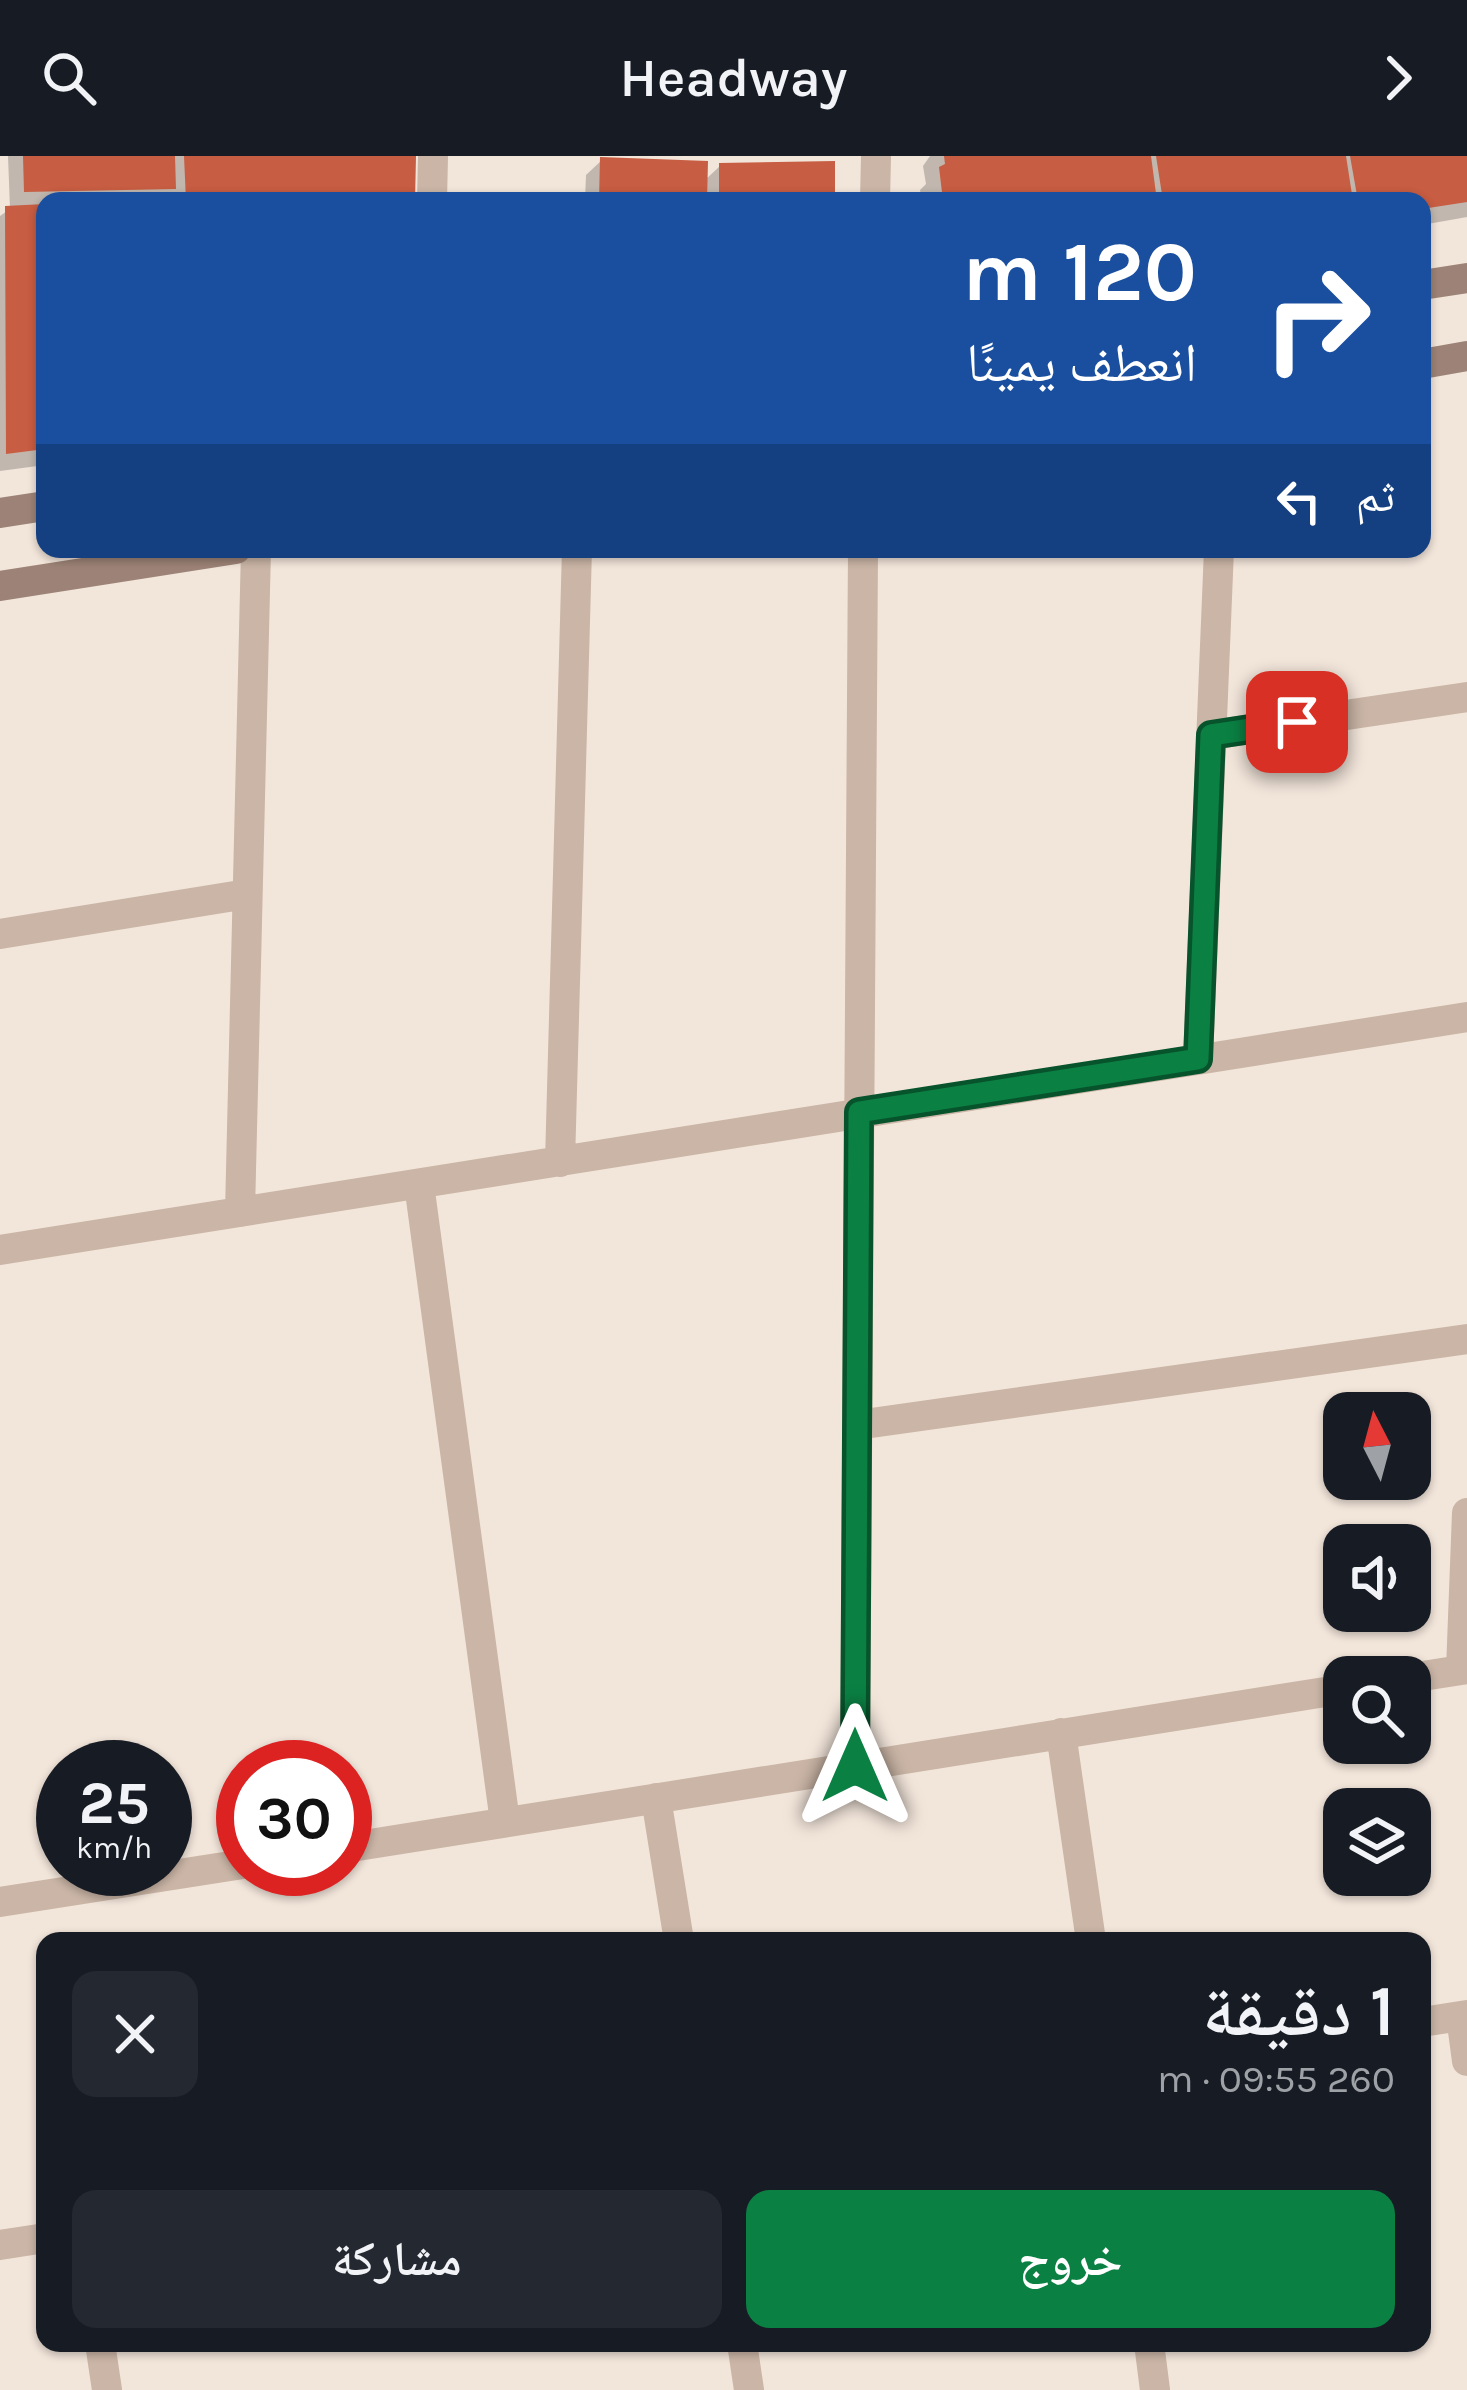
<!DOCTYPE html>
<html lang="ar">
<head>
<meta charset="utf-8">
<style>
  :root { --surface:#171b24; --page:#242831; --text:#f1f3f6; --muted:#9ea1a6; --accent:#0b8043 }
  body { margin:0; font-family:Karla,"Noto Naskh Arabic",sans-serif; background:var(--page); color:var(--text); direction:rtl; height:100vh; display:flex; flex-direction:column; font-size:45px; white-space:nowrap }
  * { box-sizing:border-box; margin:0 }
  p { font-size:39px; color:var(--muted) }
  .icon { flex:none; width:66px; height:66px; fill:none; stroke:currentColor; stroke-width:2; stroke-linecap:round; stroke-linejoin:round }
  .map { position:relative; flex:1; overflow:hidden; direction:ltr }
  .panel { position:absolute; left:36px; top:1776px; width:1395px; height:420px; display:flex; flex-direction:column; background:var(--surface); border-radius:24px; box-shadow:0 3px 9px #0004; direction:rtl }
  .panel>* { flex:none }
  .hud { position:absolute; left:36px; top:36px; width:1395px; height:366px; border-radius:24px; box-shadow:0 3px 9px #0004; direction:rtl; background:#1a4fa0; color:#fff; overflow:hidden }
  .needle { width:78px; rotate:354deg }
  .tools { position:absolute; left:1323px; top:1236px; display:grid; gap:24px }
  .tools a { display:grid; place-items:center; width:108px; height:108px; border-radius:24px; background:var(--surface); box-shadow:0 3px 9px #0004; font-size:60px }
  .speed { position:absolute; left:36px; top:1584px; display:flex; gap:24px; font-size:60px; font-weight:700; text-align:center }
  .speed>* { display:grid; place-content:center; width:156px; height:156px; border-radius:50%; background:var(--surface); box-shadow:0 3px 9px #0004; line-height:1 }
  .speed small { font-size:30px; font-weight:400 }
  .speed .limit { border:18px solid #d22; background:#fff; color:#111 }
  .pin { position:absolute; display:grid; place-items:center; width:102px; height:102px; color:#fff; margin:-51px; border-radius:24px; box-shadow:0 6px 18px #0006 }
  .me { position:absolute; width:132px; margin:-66px; rotate:0deg; stroke-linejoin:round; filter:drop-shadow(0 0 9px #0008) }
  .turn { display:flex; align-items:center; gap:42px; height:252px; padding:0 36px; font-size:54px }
  .turn .icon { width:156px; height:156px; stroke-width:2.5 }
  .turn b { display:block; font-size:84px; line-height:102px }
  .then { display:flex; align-items:center; height:114px; padding:0 36px; background:#0003; gap:24px; font-size:45px }
  .round { display:grid; place-items:center; flex:none; width:126px; height:126px; border-radius:24px; background:var(--page) }
  .overview { display:flex; align-items:center; justify-content:space-between; height:204px; padding:0 36px }
  h1 { font-size:72px; font-weight:600; line-height:90px }
  .action { display:flex; gap:24px; margin-top:auto; padding:24px 36px }
  .action a { flex:1; height:138px; border-radius:24px; background:var(--accent); color:#fff; font-size:48px; font-weight:600; line-height:138px; text-align:center }
  .action a+a { background:var(--page); color:var(--text) }
  header { display:flex; justify-content:space-between; align-items:center; height:156px; padding:0 36px; background:var(--surface); font-size:54px; font-weight:600 }
  .map>svg:first-child { display:block }
</style>
</head>
<body>
<header><svg class="icon" aria-label="forward" viewBox="0 0 24 24"><path d="M9 5l7 7-7 7"/></svg>Headway<svg class="icon" aria-label="search" viewBox="0 0 24 24"><circle cx="10" cy="10" r="6"/><path d="M15 15l6 6"/></svg></header>
<div class="map">
<svg width="1467" height="2234" viewBox="0 0 1467 2234">
  <rect width="100%" height="100%" fill="#f2e5da"/>
  <path fill="#0003" d="M 8,0 L 413,0 L 412,45 L 45,45 L 45,309 L 0,315 L 0,60 L 10,53 Z
    M 930,0 L 1467,0 L 1467,61 L 1422,69 L 1422,45 L 922,45 L 920,34 L 926,28 L 923,10 Z
    M 602,4 L 704,25 L 720,10 L 832,45 L 585,45 L 586,19 Z"/>
  <path fill="#c75d42" d="M 23,0 L 175,0 L 176,33 L 24,36 Z
    M 184,0 L 416,0 L 415,45 L 186,45 Z
    M 944,0 L 1151,0 L 1157,45 L 943,45 L 939,11 L 945,8 Z
    M 1156,0 L 1346,0 L 1353,45 L 1163,45 Z
    M 1350,0 L 1467,0 L 1467,46 L 1422,53 L 1422,45 L 1358,45 Z
    M 600,1 L 708,5 L 707,45 L 599,45 Z
    M 835,5 L 835,45 L 719,45 L 719,7 Z
    M 45,48 L 45,293 L 6,298 L 5,50 Z"/>
  <g fill="none" stroke-linecap="round" stroke-linejoin="round">
    <path stroke="#cab5a6" stroke-width="30" d="M 432,45 L 433,0
      M 875,45 L 876,0
      M 1211,579 L 1467,541
      M 0,778 L 247,738
      M 1198,903 L 1219,393
      M 560,1006 L 577,393
      M 419,1028 L 505,1666
      M 240,1056 L 256,393
      M 0,1094 L 1467,861
      M 857,1269 L 1467,1183
      M 1461,1514 L 1467,1357
      M 1410,1522 L 1467,1513
      M 1061,1577 L 1091,1785
      M 855,1610 L 863,393
      M 656,1642 L 679,1785
      M 345,1692 L 1344,1533
      M 0,1746 L 243,1708
      M 1461,1860 L 1467,1905
      M 1422,1866 L 1467,1859
      M 0,2089 L 45,2082
      M 100,2187 L 107,2234
      M 742,2187 L 749,2234
      M 1149,2187 L 1155,2234"/>
    <path stroke="#9d8377" stroke-width="30" d="M 1422,129 L 1467,122
      M 1422,208 L 1467,200
      M 0,357 L 45,350
      M 0,430 L 236,393"/>
  </g>
  <g fill="none" stroke-linecap="round" stroke-linejoin="round">
    <g stroke="#07532c" stroke-width="30">
      <path id="route" d="M 855,1610 L 859,956 L 1198,903 L 1211,579 L 1297,566"/>
    </g>
    <use href="#route" stroke="#0b8043" stroke-width="21"/>
  </g>
</svg>
<div class="tools">
<a><svg class="needle" viewBox="-14 -14 28 28"><path d="M0-13l5 13h-10z" fill="#e53935"/><path d="M0 13l5-13h-10z" fill="#9ea1a6"/></svg></a>
<a><svg class="icon" aria-label="sound" viewBox="0 0 24 24"><path d="M4 9h4l5-4v14l-5-4H4zM17 9q2 3 0 6"/></svg></a>
<a><svg class="icon" aria-label="search" viewBox="0 0 24 24"><circle cx="10" cy="10" r="6"/><path d="M15 15l6 6"/></svg></a>
<a><svg class="icon" aria-label="layers" viewBox="0 0 24 24"><path d="M12 4l9 5-9 5-9-5zM3 14l9 5 9-5"/></svg></a>
</div>
<div class="speed"><div>25<small>km/h</small></div><div class="limit">30</div></div>
<div class="pin" style="left:1297px;top:566px;background:#d93025"><svg class="icon" aria-label="arrive" viewBox="0 0 24 24"><path d="M6 21V4h12l-3 4 3 4H6"/></svg></div>
<svg class="me" style="left:855px;top:1610px" viewBox="-20 -20 40 40"><path d="M0-17L14 15 0 8-14 15z" fill="#0b8043" stroke="#fff" stroke-width="4"/></svg>
<div class="hud">
<div class="turn"><svg class="icon" aria-label="right" viewBox="0 0 24 24"><path d="M7 20v-9h11M14 6l5 5-5 5"/></svg><div><b>120 m</b>انعطف يمينًا</div></div>
<div class="then">ثم<svg class="icon" aria-label="left" viewBox="0 0 24 24"><path d="M17 20v-9H6M10 6l-5 5 5 5"/></svg></div>
</div>
<section class="panel">
<div class="overview"><div><h1>1 دقيقة</h1><p>260 m · 09:55</p></div><a class="round"><svg class="icon" aria-label="close" viewBox="0 0 24 24"><path d="M6 6l12 12M18 6L6 18"/></svg></a></div>
<div class="action"><a>خروج</a><a>مشاركة</a></div>
</section>
</div>
</body>
</html>
